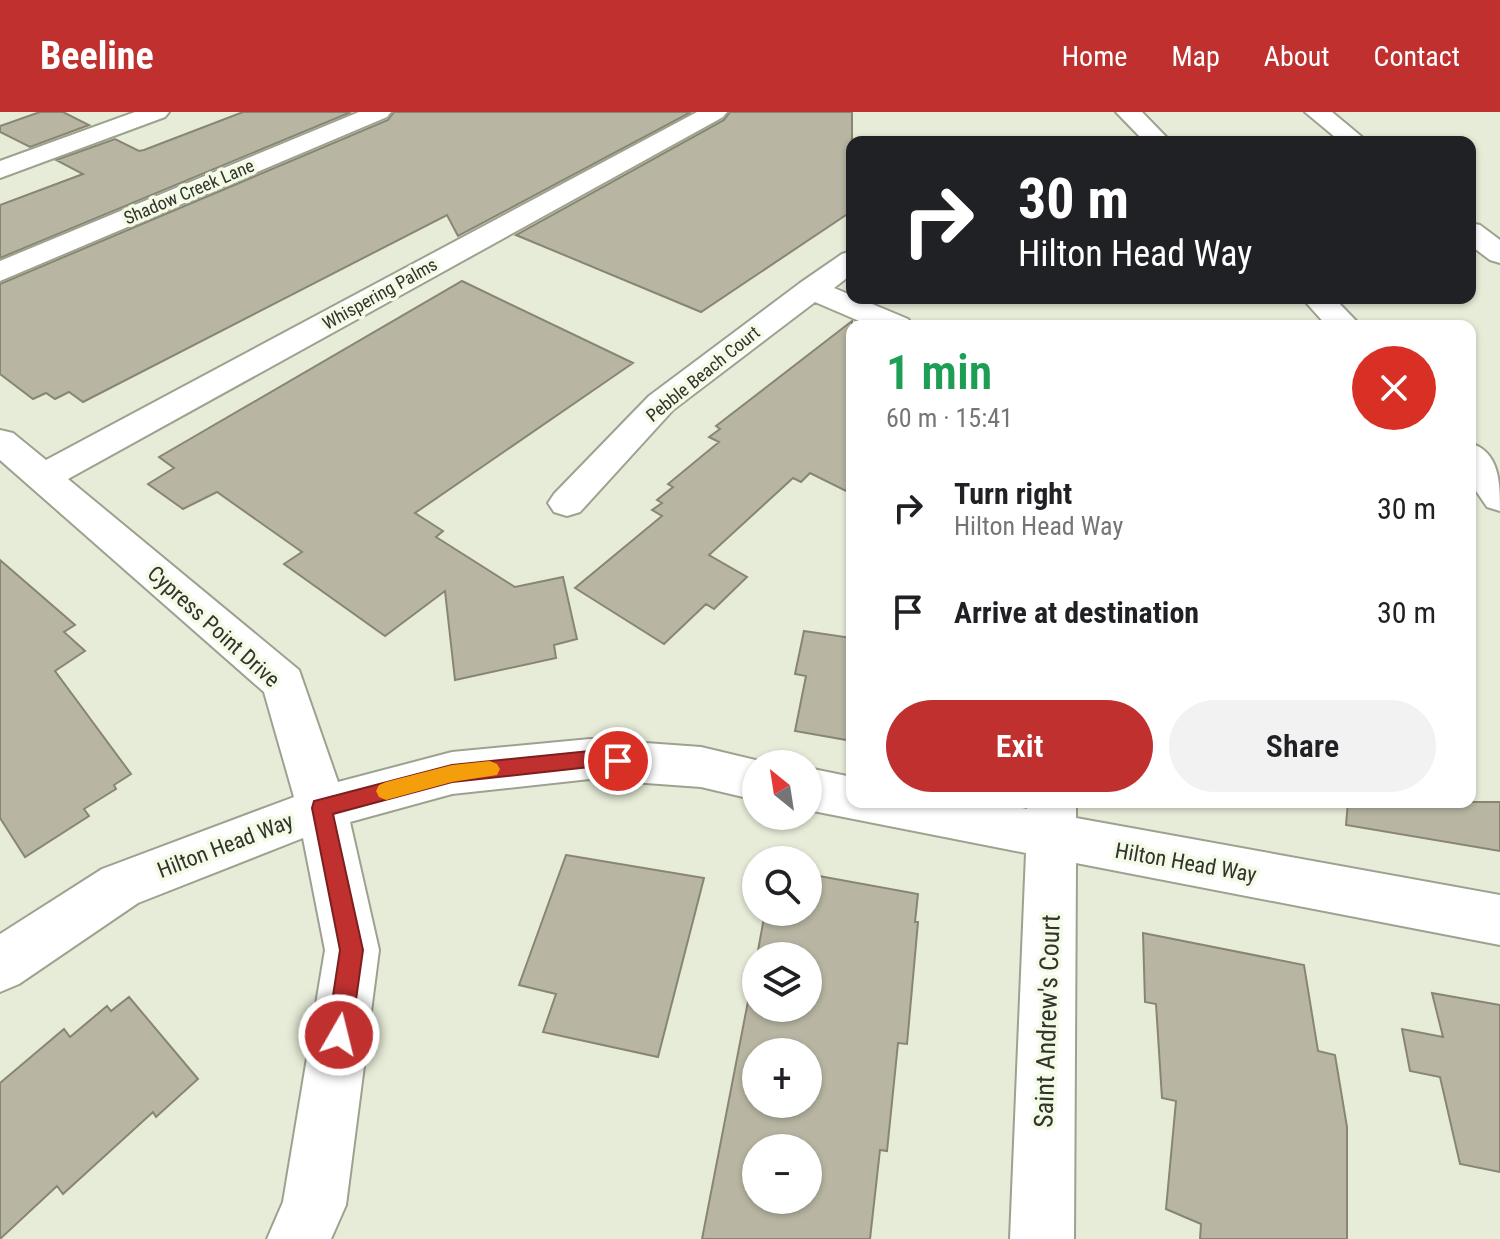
<!DOCTYPE html>
<html lang="en">
<head>
<meta charset="utf-8">
<style>
  :root { --surface:#fff; --page:#f2f2f2; --text:#202124; --muted:#757577; --accent:#bf302f }
  body { margin:0; font-family:"Roboto Condensed",sans-serif; background:var(--page); color:var(--text); height:100vh; display:flex; flex-direction:column; font-size:30px; white-space:nowrap }
  * { box-sizing:border-box; margin:0 }
  p { font-size:26px; color:var(--muted) }
  .icon { flex:none; width:44px; height:44px; fill:none; stroke:currentColor; stroke-width:2; stroke-linecap:round; stroke-linejoin:round }
  .map { position:relative; flex:1; overflow:hidden }
  .sheet { position:absolute; left:846px; top:208px; width:630px; height:488px; display:flex; flex-direction:column; background:var(--surface); border-radius:16px; box-shadow:0 2px 6px #0004 }
  .sheet>* { flex:none }
  .hud { position:absolute; left:846px; top:24px; width:630px; height:168px; border-radius:16px; box-shadow:0 2px 6px #0004; background:#202124; color:#fff; overflow:hidden }
  .needle { width:52px; rotate:330deg }
  .tools { position:absolute; left:742px; top:638px; display:grid; gap:16px }
  .tools a { display:grid; place-items:center; width:80px; height:80px; border-radius:50%; background:var(--surface); box-shadow:0 2px 6px #0004; font-size:40px }
  .pin { position:absolute; display:grid; place-items:center; width:68px; height:68px; color:#fff; margin:-34px; border:4px solid #fff; border-radius:50%; box-shadow:0 2px 8px #0007 }
  .me { position:absolute; width:88px; margin:-44px; rotate:8deg; stroke-linejoin:round; filter:drop-shadow(0 0 6px #0008) }
  .turn { display:flex; align-items:center; gap:28px; height:168px; padding:0 40px; font-size:36px }
  .turn .icon { width:104px; height:104px; stroke-width:2.5 }
  .turn b { display:block; font-size:56px; line-height:68px }
  .round { display:grid; place-items:center; flex:none; width:84px; height:84px; border-radius:42px; background:var(--page) }
  .overview { display:flex; align-items:center; justify-content:space-between; height:136px; padding:0 40px }
  h1 { font-size:48px; font-weight:600; line-height:60px; color:#1e9e55 }
  .primary-button { display:flex; gap:16px; margin-top:auto; padding:16px 40px }
  .primary-button a { flex:1; height:92px; border-radius:48px; background:var(--accent); color:#fff; font-size:32px; font-weight:600; line-height:92px; text-align:center }
  .primary-button a+a { background:var(--page); color:var(--text) }
  ul { padding:0; list-style:none }
  li { display:flex; align-items:center; gap:24px; height:104px; padding:0 40px }
  li div { flex:1 }
  li b { display:block; font-size:30px }
  li em { font-style:normal }
  header { display:flex; align-items:center; gap:48px; box-sizing:border-box; height:112px; padding:0 40px; background:var(--accent); color:#fff }
  header strong { font-size:38px }
  nav { display:flex; gap:44px; margin-inline-start:auto; font-size:28px }
  .map>svg:first-child { display:block }
</style>
</head>
<body>
<header>
<strong>Beeline</strong>
<nav><a>Home</a><a>Map</a><a>About</a><a>Contact</a></nav>
</header>
<div class="map">
<svg width="1500" height="1127" viewBox="0 0 1500 1127">
  <rect width="100%" height="100%" fill="#e6ecd8"/>
  <path fill="#b8b6a2" stroke="#888672" stroke-width="2" fill-rule="evenodd" d="M 40,0 L 63,0 L 89,13 L 30,35 L 0,20 L 0,14 Z
    M 243,0 L 351,0 L 0,146 L 0,93 L 83,62 L 56,48 L 115,27 L 139,39 L 144,38 Z
    M 394,0 L 691,0 L 458,124 L 447,103 L 83,290 L 69,280 L 55,287 L 46,281 L 33,287 L 0,262 L 0,172 L 388,8 Z
    M 730,0 L 852,0 L 852,99 L 701,200 L 516,123 L 724,8 Z
    M 462,169 L 633,251 L 415,401 L 443,419 L 436,425 L 515,475 L 563,465 L 577,527 L 554,533 L 556,546 L 455,568 L 445,479 L 385,524 L 284,452 L 302,440 L 217,380 L 183,397 L 148,372 L 174,356 L 159,345 Z
    M 852,209 L 852,382 L 810,361 L 801,370 L 793,366 L 709,443 L 747,465 L 714,497 L 706,492 L 664,532 L 575,476 L 662,404 L 652,398 L 662,391 L 657,388 L 673,375 L 668,372 L 719,330 L 709,325 L 720,317 L 716,314 Z
    M 0,448 L 75,513 L 64,520 L 85,539 L 55,559 L 131,662 L 114,673 L 116,677 L 84,697 L 89,704 L 25,745 L 0,706 Z
    M 804,519 L 852,526 L 852,629 L 795,619 L 806,564 L 795,562 Z
    M 1348,690 L 1500,690 L 1500,739 L 1346,713 Z
    M 566,743 L 704,766 L 658,945 L 543,920 L 556,882 L 519,873 Z
    M 808,762 L 918,782 L 915,810 L 918,810 L 907,932 L 898,931 L 887,1039 L 880,1038 L 870,1127 L 702,1127 L 756,848 L 756,896 L 808,896 L 808,844 L 757,844 L 765,800 L 808,800 ZM 756,940 L 808,940 L 808,992 L 756,992 ZM 756,1036 L 808,1036 L 808,1088 L 756,1088 Z
    M 1143,821 L 1304,853 L 1318,939 L 1335,943 L 1347,1015 L 1347,1127 L 1200,1127 L 1201,1112 L 1166,1097 L 1176,989 L 1162,986 L 1156,892 L 1145,890 Z
    M 1432,881 L 1500,893 L 1500,1060 L 1460,1052 L 1440,965 L 1410,959 L 1402,917 L 1443,925 Z
    M 129,885 L 198,967 L 156,1005 L 153,1000 L 63,1082 L 57,1074 L 0,1127 L 0,971 L 64,917 L 70,925 L 107,894 L 111,899 Z"/>
  <g fill="none" stroke-linecap="round" stroke-linejoin="round">
    <g stroke="#9ca28f" stroke-width="4">
      <path id="street" d="M 135,0 L 169,0 L 165,5 L 0,66 L 0,49 Z
        M 359,0 L 391,0 L 387,5 L 0,169 L 0,149 Z
        M 697,0 L 727,0 L 723,5 L 68,367 L 299,558 L 338,670 L 452,640 L 590,627 L 701,635 L 772,652 L 756,652 L 756,688 L 701,675 L 590,667 L 452,682 L 350,710 L 379,838 L 346,1093 L 331,1127 L 267,1127 L 283,1090 L 325,838 L 303,726 L 138,791 L 19,872 L 0,880 L 0,822 L 102,757 L 294,685 L 264,580 L 0,348 L 0,318 L 13,321 L 46,348 Z
        M 1116,0 L 1142,0 L 1171,30 L 1145,30 Z
        M 1305,0 L 1332,0 L 1368,30 L 1341,30 Z
        M 1470,111 L 1480,113 L 1500,128 L 1500,151 L 1490,148 L 1470,133 Z
        M 852,139 L 852,162 L 834,176 L 908,207 L 913,214 L 871,214 L 815,190 L 673,298 L 580,400 L 567,404 L 554,400 L 548,391 L 554,382 L 649,284 L 800,171 L 842,142 Z
        M 1302,186 L 1334,186 L 1361,214 L 1327,214 Z
        M 1470,331 C 1500,340 1500,371 1500,399 L 1487,395 L 1470,370 Z
        M 808,656 L 852,665 L 852,690 L 991,690 L 1027,697 L 1028,690 L 1076,690 L 1076,706 L 1500,783 L 1500,833 L 1076,751 L 1074,1127 L 1010,1127 L 1026,741 L 808,698 Z"/>
    </g>
    <use href="#street" fill="#fff" fill-rule="evenodd"/>
  </g>
  <path fill="#bf302f" stroke="#7c1f1f" stroke-width="2" d="M 590,639 L 625,643 L 628,649 L 625,655 L 590,655 L 452,670 L 333,702 L 363,838 L 351,923 L 347,931 L 339,935 L 331,931 L 327,923 L 340,838 L 312,696 L 314,689 L 452,653 Z"/>
  <path fill="#f59e0b" d="M 490,649 L 497,652 L 500,657 L 497,663 L 452,670 L 386,688 L 379,685 L 376,679 L 379,673 L 386,670 L 452,653 Z"/>
  <g text-anchor="middle" stroke-width="7" stroke-linejoin="round" paint-order="stroke">
    <g font-size="18" fill="#31342c" stroke="#f3fae5">
      <text transform="translate(189 80) rotate(-23)" y="6">Shadow Creek Lane</text>
      <text transform="translate(380 182) rotate(-29)" y="6">Whispering Palms</text>
      <text transform="translate(703 262) rotate(-39)" y="6">Pebble Beach Court</text>
    </g>
    <g font-size="22" fill="#31342c" stroke="#f3fae5">
      <text transform="translate(214 514) rotate(42)" y="8">Cypress Point Drive</text>
      <text transform="translate(225 733) rotate(-21)" y="8">Hilton Head Way</text>
      <text transform="translate(1186 750) rotate(10)" y="8">Hilton Head Way</text>
    </g>
    <g font-size="26" fill="#31342c" stroke="#f3fae5">
      <text transform="translate(1047 909) rotate(-88)" y="9">Saint Andrew's Court</text>
    </g>
  </g>
</svg>
<div class="tools">
<a><svg class="needle" viewBox="-14 -14 28 28"><path d="M0-13l5 13h-10z" fill="#e53935"/><path d="M0 13l5-13h-10z" fill="#757577"/></svg></a>
<a><svg class="icon" aria-label="search" viewBox="0 0 24 24"><circle cx="10" cy="10" r="6"/><path d="M15 15l6 6"/></svg></a>
<a><svg class="icon" aria-label="layers" viewBox="0 0 24 24"><path d="M12 4l9 5-9 5-9-5zM3 14l9 5 9-5"/></svg></a>
<a>+</a>
<a>−</a>
</div>
<div class="pin" style="left:618px;top:649px;background:#d93025"><svg class="icon" aria-label="arrive" viewBox="0 0 24 24"><path d="M6 21V4h12l-3 4 3 4H6"/></svg></div>
<svg class="me" style="left:339px;top:923px" viewBox="-20 -20 40 40"><circle r="17" fill="#bf302f" stroke="#fff" stroke-width="3"/><path d="M0-11L8 9 0 5-8 9z" fill="#fff"/></svg>
<div class="hud">
<div class="turn"><svg class="icon" aria-label="right" viewBox="0 0 24 24"><path d="M7 20v-9h11M14 6l5 5-5 5"/></svg><div><b>30 m</b>Hilton Head Way</div></div>
</div>
<section class="sheet">
<div class="overview"><div><h1>1 min</h1><p>60 m · 15:41</p></div><a class="round" style="background:#d93025;color:#fff"><svg class="icon" aria-label="close" viewBox="0 0 24 24"><path d="M6 6l12 12M18 6L6 18"/></svg></a></div>
<ul>
<li><svg class="icon" aria-label="right" viewBox="0 0 24 24"><path d="M7 20v-9h11M14 6l5 5-5 5"/></svg><div><b>Turn right</b><p>Hilton Head Way</p></div><em>30 m</em></li>
<li><svg class="icon" aria-label="arrive" viewBox="0 0 24 24"><path d="M6 21V4h12l-3 4 3 4H6"/></svg><div><b>Arrive at destination</b></div><em>30 m</em></li>
</ul>
<div class="primary-button"><a>Exit</a><a>Share</a></div>
</section>
</div>
</body>
</html>
